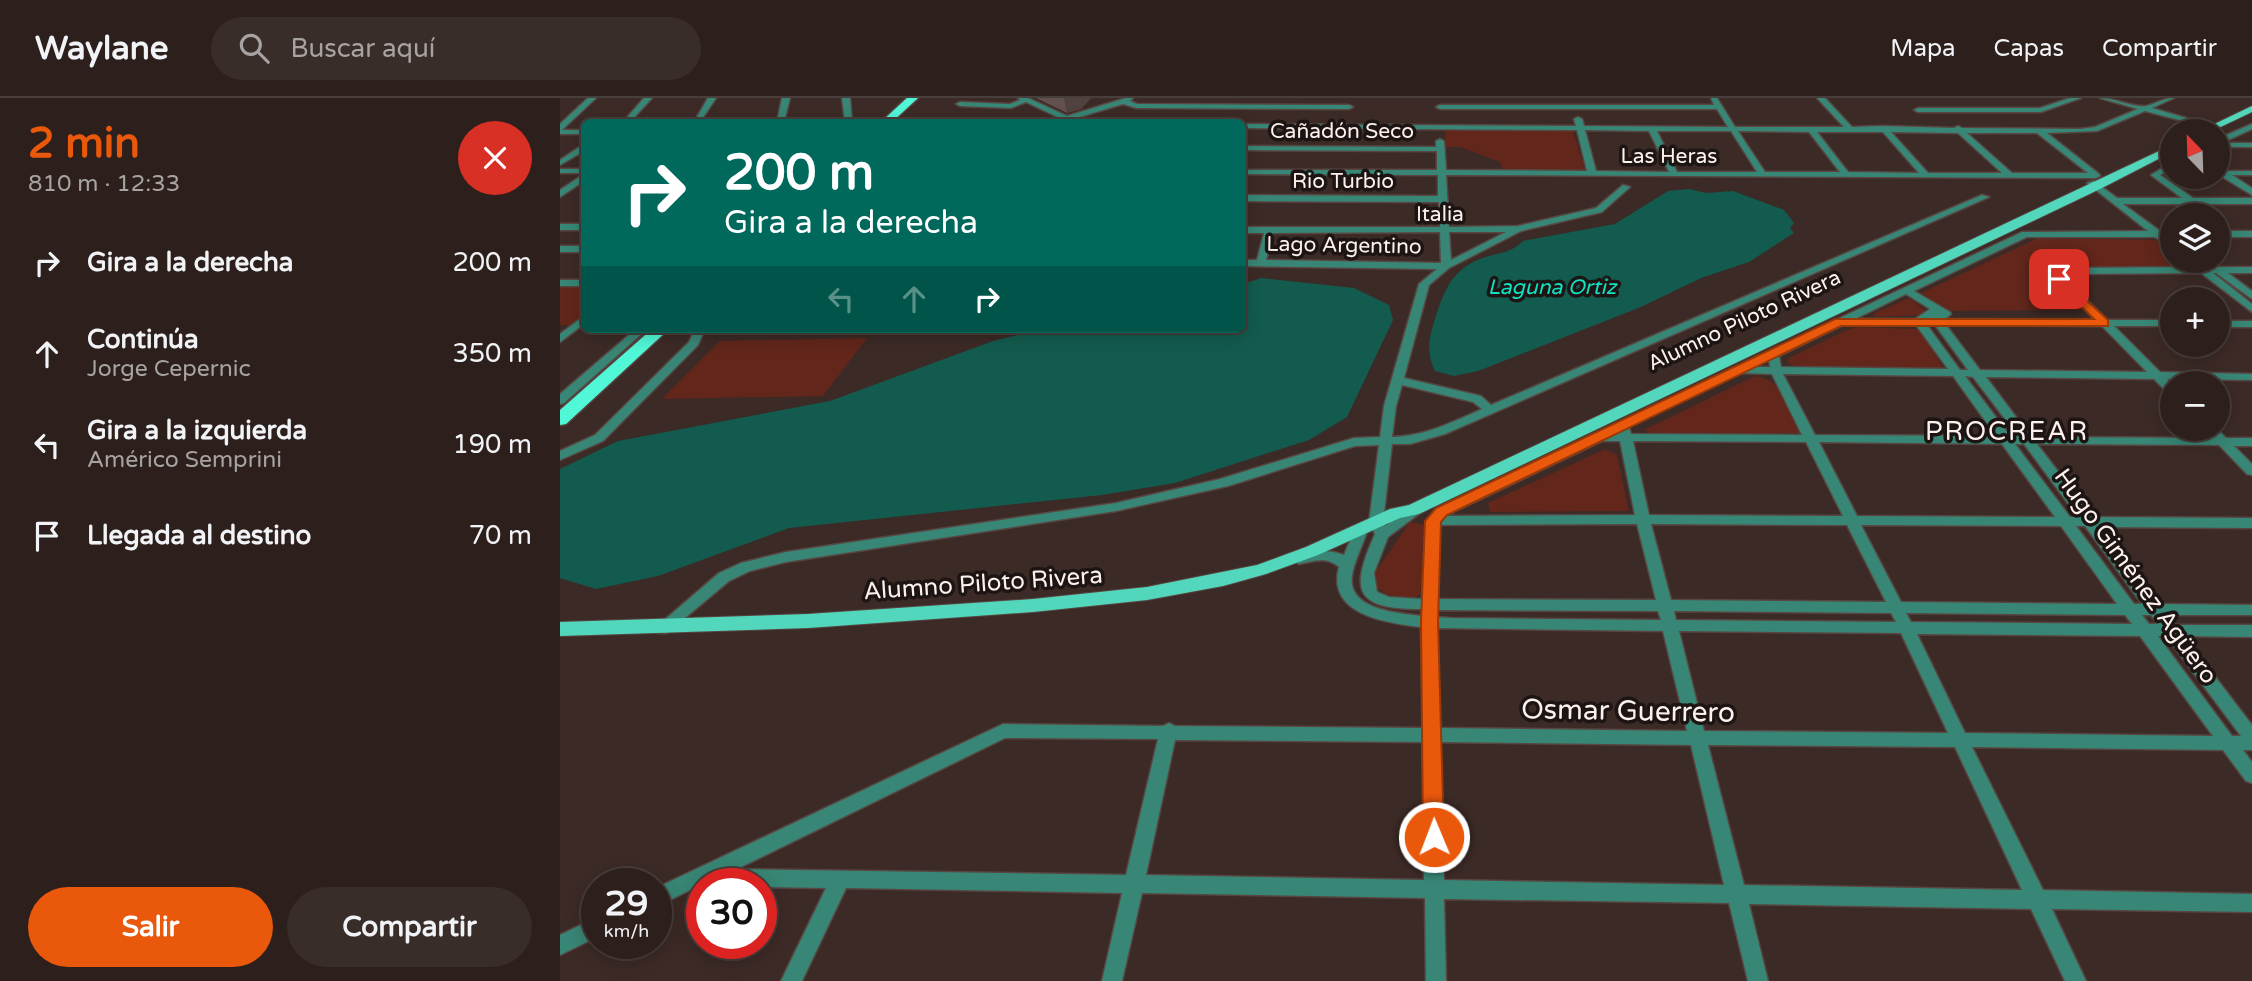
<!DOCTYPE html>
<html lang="es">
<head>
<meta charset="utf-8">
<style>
  :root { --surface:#2d201c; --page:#392d29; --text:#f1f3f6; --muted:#a7a3a3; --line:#483e3b; --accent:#ea580c }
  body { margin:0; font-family:"Varela Round",sans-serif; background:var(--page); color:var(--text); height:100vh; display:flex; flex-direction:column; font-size:26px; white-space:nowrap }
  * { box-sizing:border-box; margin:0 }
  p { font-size:23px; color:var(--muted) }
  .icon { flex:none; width:38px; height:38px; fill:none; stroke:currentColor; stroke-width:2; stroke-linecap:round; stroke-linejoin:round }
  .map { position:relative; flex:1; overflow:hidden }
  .side { display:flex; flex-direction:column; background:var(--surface); width:560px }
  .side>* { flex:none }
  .hud { position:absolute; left:21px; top:21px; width:665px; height:214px; border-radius:10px; box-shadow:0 4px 18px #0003,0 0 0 2px var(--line); background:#00695c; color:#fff; overflow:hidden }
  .needle { width:46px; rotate:337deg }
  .fabs { position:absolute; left:1600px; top:21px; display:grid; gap:14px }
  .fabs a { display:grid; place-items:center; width:70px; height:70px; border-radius:50%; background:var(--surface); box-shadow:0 4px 18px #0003,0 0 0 2px var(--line); font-size:35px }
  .speed { position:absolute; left:21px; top:770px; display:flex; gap:14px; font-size:35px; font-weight:700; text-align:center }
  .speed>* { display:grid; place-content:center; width:91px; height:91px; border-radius:50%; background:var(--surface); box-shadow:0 4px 18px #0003,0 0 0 2px var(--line); line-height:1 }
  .speed small { font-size:18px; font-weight:400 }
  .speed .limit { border:10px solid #d22; background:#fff; color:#111 }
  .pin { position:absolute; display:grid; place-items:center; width:60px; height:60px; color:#fff; margin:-30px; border-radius:14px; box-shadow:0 4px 10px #0006 }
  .me { position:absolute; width:77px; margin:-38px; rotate:359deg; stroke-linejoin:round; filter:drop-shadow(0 0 5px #0008) }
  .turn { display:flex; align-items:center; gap:24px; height:147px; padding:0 28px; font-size:32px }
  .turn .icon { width:91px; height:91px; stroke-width:2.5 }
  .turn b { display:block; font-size:49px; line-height:60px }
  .lanes { display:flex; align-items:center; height:66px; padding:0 28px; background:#0003; justify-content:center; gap:35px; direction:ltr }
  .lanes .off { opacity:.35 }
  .round { display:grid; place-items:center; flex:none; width:74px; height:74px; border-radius:37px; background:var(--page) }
  .overview { display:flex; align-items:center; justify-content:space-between; height:119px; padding:0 28px }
  h1 { font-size:42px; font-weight:800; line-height:52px; color:var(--accent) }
  .primary-button { display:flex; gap:14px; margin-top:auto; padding:14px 28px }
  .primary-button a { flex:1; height:80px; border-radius:42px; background:var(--accent); color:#fff; font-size:28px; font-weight:800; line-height:80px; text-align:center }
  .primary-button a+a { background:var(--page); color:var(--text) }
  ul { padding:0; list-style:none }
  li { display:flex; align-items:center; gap:21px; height:91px; padding:0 28px }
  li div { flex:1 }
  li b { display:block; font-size:26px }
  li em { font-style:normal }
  header { display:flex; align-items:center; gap:42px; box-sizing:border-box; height:98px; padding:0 35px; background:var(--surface); border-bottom:2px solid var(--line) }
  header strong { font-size:33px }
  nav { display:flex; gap:38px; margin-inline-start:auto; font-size:24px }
  .search { width:490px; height:63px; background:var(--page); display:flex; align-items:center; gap:18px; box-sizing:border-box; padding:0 24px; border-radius:38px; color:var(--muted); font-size:26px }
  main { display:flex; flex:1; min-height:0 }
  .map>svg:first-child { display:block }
</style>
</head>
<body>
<header>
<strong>Waylane</strong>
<div class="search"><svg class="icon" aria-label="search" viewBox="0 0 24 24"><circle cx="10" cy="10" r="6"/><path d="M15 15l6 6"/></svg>Buscar aquí</div>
<nav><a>Mapa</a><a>Capas</a><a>Compartir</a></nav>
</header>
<main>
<section class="side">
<div class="overview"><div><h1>2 min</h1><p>810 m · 12:33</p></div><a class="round" style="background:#d93025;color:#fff"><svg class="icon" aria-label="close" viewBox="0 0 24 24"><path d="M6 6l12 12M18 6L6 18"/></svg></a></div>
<ul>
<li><svg class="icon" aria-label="right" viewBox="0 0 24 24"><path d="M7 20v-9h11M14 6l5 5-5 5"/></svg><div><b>Gira a la derecha</b></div><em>200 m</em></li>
<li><svg class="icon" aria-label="ahead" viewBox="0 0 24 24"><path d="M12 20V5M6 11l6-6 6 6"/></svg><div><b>Continúa</b><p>Jorge Cepernic</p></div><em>350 m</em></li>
<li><svg class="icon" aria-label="left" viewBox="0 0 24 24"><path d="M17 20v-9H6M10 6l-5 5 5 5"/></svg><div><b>Gira a la izquierda</b><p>Américo Semprini</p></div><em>190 m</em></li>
<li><svg class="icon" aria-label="arrive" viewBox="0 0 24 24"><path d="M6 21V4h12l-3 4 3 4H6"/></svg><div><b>Llegada al destino</b></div><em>70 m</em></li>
</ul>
<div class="primary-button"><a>Salir</a><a>Compartir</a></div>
</section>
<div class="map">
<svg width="1692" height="883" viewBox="0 0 1692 883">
  <rect width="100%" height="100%" fill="#3c2a26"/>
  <path fill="#62261b" d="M 885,31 L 1012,31 L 1026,74 L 942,73 L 940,64 L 900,49 L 886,49 Z
    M 1478,140 L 1596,142 L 1612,152 L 1612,163 L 1625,163 L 1631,168 L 1490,172 L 1490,177 L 1524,212 L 1390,213 L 1361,195 Z
    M 0,187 L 24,188 L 24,217 L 13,227 L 0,227 Z
    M 1349,200 L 1365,212 L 1363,217 L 1317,219 L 1312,216 Z
    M 1298,229 L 1356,231 L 1362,234 L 1384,272 L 1243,270 L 1227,265 L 1229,260 L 1289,231 Z
    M 307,240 L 263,298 L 102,301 L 160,243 Z
    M 1195,278 C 1224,282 1231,312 1243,335 L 1096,337 L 1084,332 Z
    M 1045,351 L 1057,357 L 1069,413 L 930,414 L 928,405 Z
    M 850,424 L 865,427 L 864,494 C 848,506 830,500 815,488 L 816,473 Z"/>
  <path fill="#135b4e" d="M 1129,91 L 1146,95 L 1173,93 L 1224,112 L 1234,125 L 1230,130 L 1234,135 L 1189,164 L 1141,180 L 1081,209 L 918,273 L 894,278 L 875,273 C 866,254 869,240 875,221 C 885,189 894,168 929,158 C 943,154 952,154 963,143 L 1055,126 L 1108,93 Z
    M 701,180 L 794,190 L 829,207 L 833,222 L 787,319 L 749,342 L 615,385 L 542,397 L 229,430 L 98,478 L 36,491 L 0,480 L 0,371 L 58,343 L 270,303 L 433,243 L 484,231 L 682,231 L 683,186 Z"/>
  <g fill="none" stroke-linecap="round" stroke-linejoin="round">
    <g stroke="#574642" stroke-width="3">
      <path id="minor" d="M 28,0 L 36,0 L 2,32 L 24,32 L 24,36 L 0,36 L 0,26 Z
        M 84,0 L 92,0 L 70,24 L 63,24 Z
        M 148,0 L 156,0 L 140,24 L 134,24 Z
        M 222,0 L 230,0 L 224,24 L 217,24 Z
        M 282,0 L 290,0 L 292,24 L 285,24 Z
        M 458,0 L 468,0 L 507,18 L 566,0 L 573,0 L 570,3 L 577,6 L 789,7 L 793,9 L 789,11 L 576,10 L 563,6 L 513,21 L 514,24 L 508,24 L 466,4 L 451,10 L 400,8 L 396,6 L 400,4 L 450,6 L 460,2 Z
        M 1151,0 L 1157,0 L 1175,29 L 1284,29 L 1257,0 L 1265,0 L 1292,29 L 1323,28 L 1394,30 L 1398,28 L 1402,30 L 1520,31 L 1535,29 L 1578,11 L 1540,0 C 1554,0 1575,10 1586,8 C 1596,6 1603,0 1614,0 L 1592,10 L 1657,29 L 1653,31 L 1585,13 L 1537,33 L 1487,35 L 1539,76 L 1540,78 L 1536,80 L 886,77 L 889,129 L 958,128 L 1036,110 L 1063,87 L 1070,89 L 1042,114 L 961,133 L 889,170 L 869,187 L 844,280 L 921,298 L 931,307 L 1422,97 L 1429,99 L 885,336 L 850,346 L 832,346 L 823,424 L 825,428 L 856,406 L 866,406 L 868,409 L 828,439 L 814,475 L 817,494 L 829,499 L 862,501 L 866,423 L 876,411 L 1462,134 L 1588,133 L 1527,85 L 1534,83 L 1557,100 L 1622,100 L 1591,77 L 1612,64 L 1612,70 L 1600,77 L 1633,100 L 1692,100 L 1692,106 L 1563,106 L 1600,133 L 1612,133 L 1612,139 L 1607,139 L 1612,142 L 1612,150 L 1595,139 L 1467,139 L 1354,193 L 1390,214 L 1391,216 L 1385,221 L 1535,222 L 1494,179 L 1494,175 L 1506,170 L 1636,169 L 1640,167 L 1645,169 L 1692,169 L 1692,175 L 1668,175 L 1692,193 L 1692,201 L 1656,175 L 1653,175 L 1692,206 L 1692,214 L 1641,175 L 1508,176 L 1503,178 L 1547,222 L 1612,222 L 1612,228 L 1554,228 L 1600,274 L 1692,276 L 1692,282 L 1607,281 L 1612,286 L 1612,296 L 1608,295 L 1594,281 L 1426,279 L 1471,339 L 1652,340 L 1644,331 L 1657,331 L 1666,340 L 1692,340 L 1692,348 L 1674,348 L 1692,366 L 1692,377 L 1687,376 L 1659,347 L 1477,346 L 1533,419 L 1692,420 L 1692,430 L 1540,429 L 1599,506 L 1692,507 L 1692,517 L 1608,517 L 1615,527 L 1692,527 L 1692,539 L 1624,538 L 1692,627 L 1692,652 L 1683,652 L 1692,664 L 1692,685 L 1686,683 L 1663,652 L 1412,649 L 1483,792 L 1692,796 L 1692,814 L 1492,811 L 1526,883 L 1505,883 L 1471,811 L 1189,806 L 1208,883 L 1188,883 L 1169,805 L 884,801 L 886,883 L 866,883 L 865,800 L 582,795 L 562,883 L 542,883 L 562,795 L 286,790 L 242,883 L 221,883 L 266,790 L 201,789 L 201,786 L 142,786 L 96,809 L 96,790 L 443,626 L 603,628 L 609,625 L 615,628 L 863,630 L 861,529 C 827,525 766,517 779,469 C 767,458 754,463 739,466 L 732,461 L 734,458 C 751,453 767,450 784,457 L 796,428 L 806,428 L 808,431 C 803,447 794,463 792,478 C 787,512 839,515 862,518 L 862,511 C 795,511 789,494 815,436 L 809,424 L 819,347 L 795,348 L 668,388 L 556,413 L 226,464 L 190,473 L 169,483 L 107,535 L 97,535 L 94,531 L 159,475 L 181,465 L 226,454 L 556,405 L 660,381 L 794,340 L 820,339 L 824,308 L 859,186 L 877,171 L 682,168 L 682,162 L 697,162 L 704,135 L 682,135 L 682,129 L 880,129 L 879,104 L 682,103 L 682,97 L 878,98 L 878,77 L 682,76 L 682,72 L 877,72 L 877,53 L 682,52 L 682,48 L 876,49 L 876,43 L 880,41 L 884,43 L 886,72 L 1027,73 L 1017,32 L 682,30 L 682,26 L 1016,28 L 1014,21 L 1018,19 L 1022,21 L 1024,28 L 1168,29 L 1157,11 L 880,11 L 876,9 L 880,7 L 1154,7 ZM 1025,32 L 1089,33 L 1109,74 L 1036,73 ZM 1097,33 L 1171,33 L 1197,74 L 1117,74 ZM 1178,33 L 1249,34 L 1280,74 L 1205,74 ZM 1257,34 L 1323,34 L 1359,75 L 1288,74 ZM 1331,34 L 1398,35 L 1442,75 L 1368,75 ZM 1407,35 L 1477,35 L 1528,75 L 1452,75 ZM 880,134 L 881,165 L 706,162 L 713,135 ZM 889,134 L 946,134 L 891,162 ZM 1346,196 L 1370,211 L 1355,221 L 1295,221 ZM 1283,227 L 1356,227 L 1388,271 L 1221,269 L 1219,258 ZM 1367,227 L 1375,227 L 1408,272 L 1400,272 ZM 1386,227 L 1542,228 L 1587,274 L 1420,272 ZM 1209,262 L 1210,269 L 1195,269 ZM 1182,275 L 1212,276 L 1242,337 L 1071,336 L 1069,329 ZM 1223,276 L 1393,278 L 1436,338 L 1255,337 ZM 1405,278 L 1413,279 L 1458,338 L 1450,338 ZM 842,287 L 913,304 L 922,311 C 893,324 865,338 832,339 L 836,308 ZM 1042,343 L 1060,343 L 1075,417 L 885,418 ZM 1073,343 L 1246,344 L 1283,418 L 1089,417 ZM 1259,344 L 1442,346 L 1495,419 L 1297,418 ZM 1455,346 L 1464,346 L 1518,419 L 1510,419 ZM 1077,426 L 1096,502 L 877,501 L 880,427 ZM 1091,426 L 1287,427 L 1326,504 L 1111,502 ZM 1301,427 L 1501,428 L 1557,506 L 1341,504 ZM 1516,428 L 1525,428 L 1582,506 L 1574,506 ZM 877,512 L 1098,513 L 1101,522 L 890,520 L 877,519 ZM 1114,513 L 1331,515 L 1336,524 L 1116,522 ZM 1346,515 L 1565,517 L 1572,526 L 1351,524 ZM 1582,517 L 1591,517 L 1598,526 L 1589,526 ZM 877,530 L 1103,533 L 1127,633 L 880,630 ZM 1119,533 L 1341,535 L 1388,635 L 1144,633 ZM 1357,536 L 1580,538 L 1653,638 L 1405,635 ZM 1598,538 L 1606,538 L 1681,638 L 1672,638 ZM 445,640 L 598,641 L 566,777 L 177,771 ZM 615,642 L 863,644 L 864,782 L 586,777 ZM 880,644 L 1131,647 L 1164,787 L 884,782 ZM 1148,647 L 1395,649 L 1462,792 L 1184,787 Z
        M 1510,0 L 1521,0 L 1481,14 L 1358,14 L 1354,12 L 1358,10 L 1480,10 Z
        M 1692,26 L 1692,31 L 1662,45 L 1692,45 L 1692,49 L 1657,49 L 1657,41 Z
        M 21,48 L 24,48 L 24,53 L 0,67 L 0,62 Z
        M 1657,69 L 1665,73 L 1692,73 L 1692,77 L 1672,77 L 1692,90 L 1692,97 L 1659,77 Z
        M 0,71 L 24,71 L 24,75 L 0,75 Z
        M 21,78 L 24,78 L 24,83 L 0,99 L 0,92 Z
        M 0,126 L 24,126 L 24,132 L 0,132 Z
        M 1657,133 L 1692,133 L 1692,139 L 1657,139 Z
        M 0,148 L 24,148 L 24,154 L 0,154 Z
        M 0,182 L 24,182 L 24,188 L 0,188 Z
        M 24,218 L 24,226 L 0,244 L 0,236 Z
        M 1657,223 L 1692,223 L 1692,229 L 1657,229 Z
        M 76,231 L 87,231 L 4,305 L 0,306 L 0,296 Z
        M 135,231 L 145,231 L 138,247 L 43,343 L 0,362 L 0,353 L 35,337 L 129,244 Z
        M 37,819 L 37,839 L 0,857 L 0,837 Z"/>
    </g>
    <g stroke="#574642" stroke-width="2">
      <path id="major" d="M 1692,8 L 1692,14 L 1652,33 L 1640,33 Z
        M 1612,47 L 1612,54 L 1540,91 L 859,416 L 840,420 L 758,457 L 706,476 L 663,488 L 587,502 L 473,514 L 248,530 L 0,538 L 0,524 L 248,516 L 473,501 L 587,489 L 697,467 L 746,449 L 830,411 L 849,407 Z"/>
    </g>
    <g stroke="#574642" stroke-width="3">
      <path id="highway" d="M 347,0 L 358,0 L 332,24 L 321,24 Z
        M 92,231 L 109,231 L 6,326 L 0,327 L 0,312 Z"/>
    </g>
    <use href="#minor" fill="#388675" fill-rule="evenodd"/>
    <use href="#major" fill="#52d7bc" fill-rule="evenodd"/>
    <use href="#highway" fill="#51f8d8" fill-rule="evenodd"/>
  </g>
  <path fill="#62514d" d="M 476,0 L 531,0 L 521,11 L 507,15 Z"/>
  <path fill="#50423e" d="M 504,0 L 531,0 L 521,11 L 507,15 Z"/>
  <path fill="#ea580c" stroke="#983908" stroke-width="2" d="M 1499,177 L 1548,222 L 1548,228 L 1281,228 L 887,417 L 881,424 L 878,524 L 884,739 L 881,746 L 874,749 L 866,746 L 863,739 L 861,524 L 865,423 L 876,410 L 1275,221 L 1534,221 L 1495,183 L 1493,181 Z"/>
  <g text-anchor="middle" stroke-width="7" stroke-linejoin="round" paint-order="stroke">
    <g font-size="21" fill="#fdf1ee" stroke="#1d1513">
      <text x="782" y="40">Cañadón Seco</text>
      <text x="1109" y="65">Las Heras</text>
      <text x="783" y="90">Rio Turbio</text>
      <text x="880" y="123">Italia</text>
      <text transform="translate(784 147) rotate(1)" y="7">Lago Argentino</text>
      <text transform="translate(1184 222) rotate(-25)" y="7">Alumno Piloto Rivera</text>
    </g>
    <g font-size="21" font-style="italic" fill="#10e1c1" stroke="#1d1513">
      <text x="992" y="196">Laguna Ortiz</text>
    </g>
    <g font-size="24" fill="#fdf1ee" stroke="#1d1513">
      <text transform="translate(1576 478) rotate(54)" y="8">Hugo Giménez Agüero</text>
      <text transform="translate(423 485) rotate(-4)" y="8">Alumno Piloto Rivera</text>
    </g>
    <g font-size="26" letter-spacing="2" fill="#fdf1ee" stroke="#1d1513">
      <text x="1447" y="342">PROCREAR</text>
    </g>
    <g font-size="28" fill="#fdf1ee" stroke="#1d1513">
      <text transform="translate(1068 612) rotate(1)" y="10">Osmar Guerrero</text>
    </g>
  </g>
</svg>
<div class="fabs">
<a><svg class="needle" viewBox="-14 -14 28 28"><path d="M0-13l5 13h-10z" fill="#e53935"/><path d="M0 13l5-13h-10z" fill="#a7a3a3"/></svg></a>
<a><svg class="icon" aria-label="layers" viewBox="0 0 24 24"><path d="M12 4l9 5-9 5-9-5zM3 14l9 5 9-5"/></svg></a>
<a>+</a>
<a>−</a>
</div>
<div class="speed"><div>29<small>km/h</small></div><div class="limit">30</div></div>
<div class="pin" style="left:1499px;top:181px;background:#d93025"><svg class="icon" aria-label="arrive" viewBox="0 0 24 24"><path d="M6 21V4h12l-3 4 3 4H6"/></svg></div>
<svg class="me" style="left:874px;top:739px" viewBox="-20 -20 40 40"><circle r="17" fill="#ea580c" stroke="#fff" stroke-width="3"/><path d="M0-11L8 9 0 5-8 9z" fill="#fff"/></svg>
<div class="hud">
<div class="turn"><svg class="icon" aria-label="right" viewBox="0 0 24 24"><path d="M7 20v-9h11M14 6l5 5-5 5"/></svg><div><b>200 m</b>Gira a la derecha</div></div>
<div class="lanes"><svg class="icon off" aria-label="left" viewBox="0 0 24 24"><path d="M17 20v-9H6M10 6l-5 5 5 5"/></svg><svg class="icon off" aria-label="ahead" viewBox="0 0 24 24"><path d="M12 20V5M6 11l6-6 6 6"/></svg><svg class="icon" aria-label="right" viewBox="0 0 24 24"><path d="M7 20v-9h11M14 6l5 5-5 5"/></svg></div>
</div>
</div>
</main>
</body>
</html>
